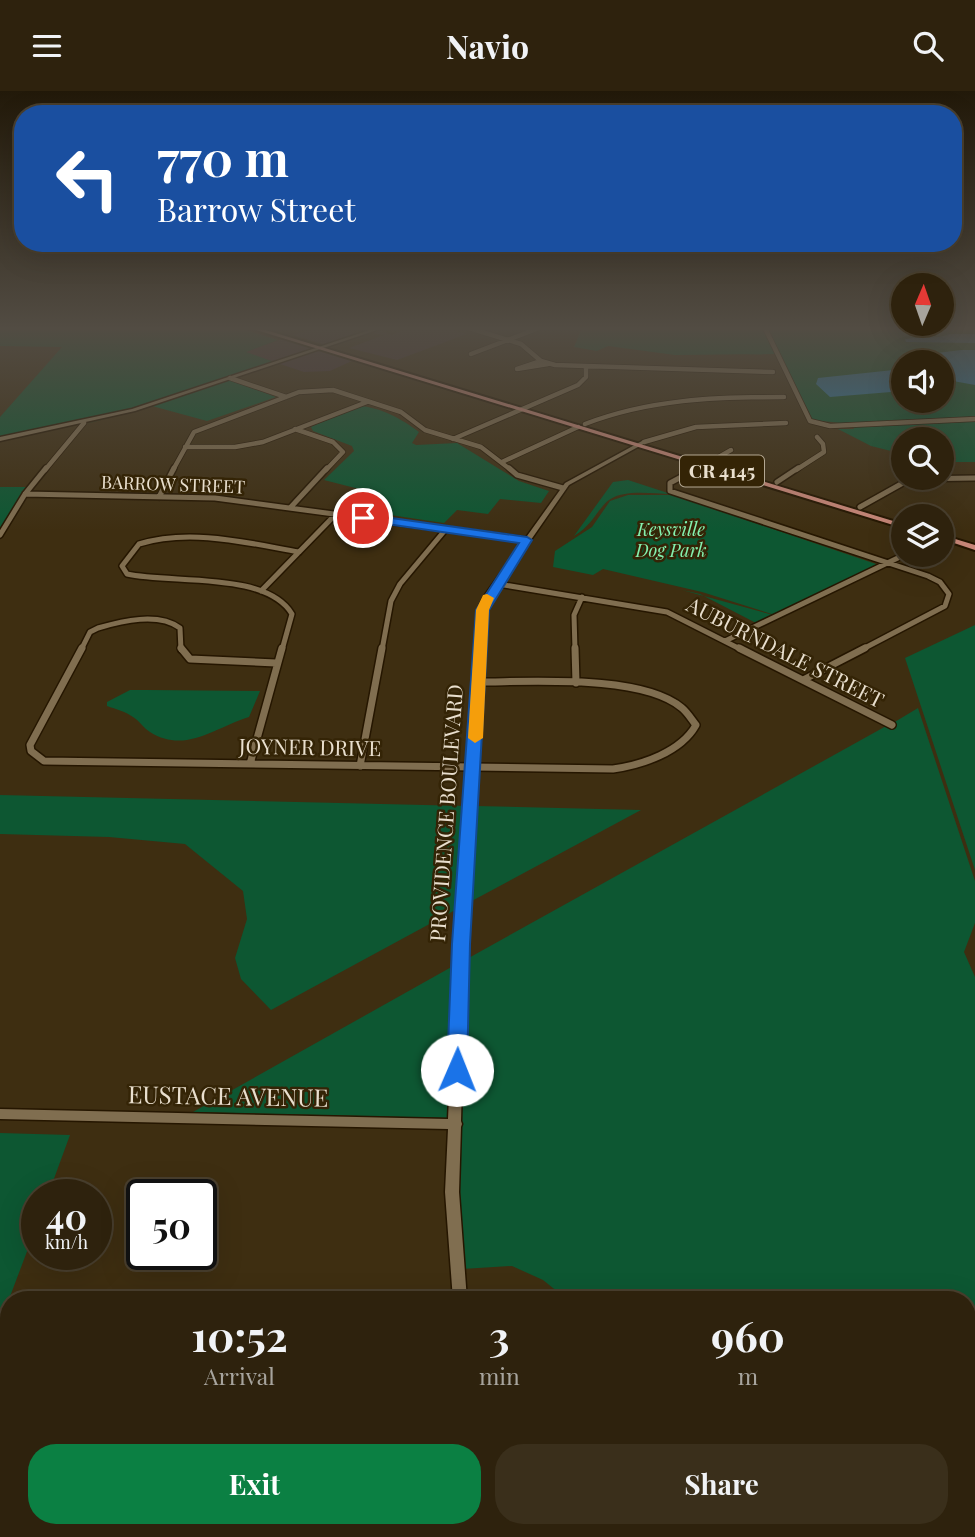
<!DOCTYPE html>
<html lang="en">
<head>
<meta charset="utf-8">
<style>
  :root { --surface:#2e220d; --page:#3a2f1b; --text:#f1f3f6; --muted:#a7a49d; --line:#493f2e; --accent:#0b8043 }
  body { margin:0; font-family:"Playfair Display",serif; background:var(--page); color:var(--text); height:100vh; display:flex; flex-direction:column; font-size:26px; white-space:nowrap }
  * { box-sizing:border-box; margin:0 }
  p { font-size:23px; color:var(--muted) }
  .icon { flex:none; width:38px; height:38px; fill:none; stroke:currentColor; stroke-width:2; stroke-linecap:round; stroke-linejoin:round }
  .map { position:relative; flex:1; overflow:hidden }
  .sheet { position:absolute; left:0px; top:1200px; width:976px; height:247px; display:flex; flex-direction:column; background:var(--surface); border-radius:28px 28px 0 0; box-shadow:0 7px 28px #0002,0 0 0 2px var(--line) }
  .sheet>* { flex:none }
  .guide { position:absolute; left:14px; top:14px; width:948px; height:147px; border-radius:28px; box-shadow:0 7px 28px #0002,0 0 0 2px var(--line); background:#1a4fa0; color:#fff; overflow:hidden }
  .needle { width:46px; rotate:2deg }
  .tools { position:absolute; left:891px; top:182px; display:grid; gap:14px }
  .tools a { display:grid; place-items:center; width:63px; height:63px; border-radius:50%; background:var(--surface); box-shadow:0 7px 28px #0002,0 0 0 2px var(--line); font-size:35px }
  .speed { position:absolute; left:21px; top:1088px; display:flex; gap:14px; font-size:35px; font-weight:700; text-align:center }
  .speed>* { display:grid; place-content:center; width:91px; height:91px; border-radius:50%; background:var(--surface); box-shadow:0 7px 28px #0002,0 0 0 2px var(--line); line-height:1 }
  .speed small { font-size:18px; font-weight:400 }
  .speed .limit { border:4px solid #111; border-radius:10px; background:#fff; color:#111 }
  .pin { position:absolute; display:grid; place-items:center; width:60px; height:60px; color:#fff; margin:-30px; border:4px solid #fff; border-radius:50%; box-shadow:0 2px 7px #0007 }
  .me { position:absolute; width:77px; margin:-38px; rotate:1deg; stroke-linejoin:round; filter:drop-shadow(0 0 5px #0008) }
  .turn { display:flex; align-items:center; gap:24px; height:147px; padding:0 28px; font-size:32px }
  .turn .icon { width:91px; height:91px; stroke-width:2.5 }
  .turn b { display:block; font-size:49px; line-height:60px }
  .eta { display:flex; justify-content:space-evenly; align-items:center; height:119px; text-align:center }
  .eta b { font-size:42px; font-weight:700; line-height:49px }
  .button { display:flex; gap:14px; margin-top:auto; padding:14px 28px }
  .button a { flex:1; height:80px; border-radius:28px; background:var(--accent); color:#fff; font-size:28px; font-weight:700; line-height:80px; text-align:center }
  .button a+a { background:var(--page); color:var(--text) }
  header { display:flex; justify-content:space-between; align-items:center; height:91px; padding:0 28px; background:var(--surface); font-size:32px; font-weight:700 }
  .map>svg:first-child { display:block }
</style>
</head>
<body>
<header><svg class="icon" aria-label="menu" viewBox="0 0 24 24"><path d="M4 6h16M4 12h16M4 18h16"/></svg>Navio<svg class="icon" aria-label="search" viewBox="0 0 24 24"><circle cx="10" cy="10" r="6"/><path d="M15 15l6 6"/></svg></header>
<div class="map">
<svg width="975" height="1446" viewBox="0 0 975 1446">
  <rect width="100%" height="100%" fill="#3e2e11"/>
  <path fill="#473236" d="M 316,237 L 340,237 L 360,243 L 326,254 L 293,244 Z
    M 408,237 L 444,237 L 467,243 L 397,269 L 349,257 L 384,244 L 371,242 L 344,251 L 378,239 L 392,244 Z
    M 282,248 L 315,258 L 274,271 L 245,261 Z
    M 318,259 L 354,269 L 330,280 L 304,281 L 277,272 Z"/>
  <path fill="#0d5732" d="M 0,237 L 240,237 L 278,249 L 246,261 L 274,271 L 131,319 L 0,347 L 0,326 L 62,256 L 0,255 Z
    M 586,237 L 763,237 L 804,322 L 775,263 L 675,264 L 608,255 L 597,260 L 574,256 L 581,239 Z
    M 767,237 L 975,237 L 975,262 L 932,271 L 903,271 L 903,310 L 942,310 L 942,285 L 975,294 L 975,327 L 850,333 L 813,329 Z
    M 230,289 L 276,306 L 207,330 L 152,315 L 86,333 Z
    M 359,315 C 380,316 402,328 419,341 L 412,352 L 416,354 L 457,352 L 519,390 L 549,400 L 541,412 L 500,408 L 488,423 L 457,419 L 444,432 L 370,421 L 380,408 L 359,406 L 363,399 L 324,389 L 354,360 L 352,355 L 313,340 L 311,336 Z
    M 975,329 L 975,371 L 942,371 L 942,348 L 903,348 L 903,363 L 871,355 L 838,338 L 854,338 L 852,335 Z
    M 628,389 L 671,403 C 652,403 625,398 609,409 C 598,417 593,434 574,445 L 613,391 Z
    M 0,396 L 28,396 L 0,439 Z
    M 628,404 L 673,404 L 879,474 L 775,524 L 702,501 L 603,478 L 593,484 L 553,476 L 555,460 L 592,436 L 610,410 Z
    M 682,499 L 773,524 L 756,532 L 700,503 Z
    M 975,534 L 975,779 L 905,567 Z
    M 130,599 L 148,599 L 260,600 L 249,626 C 214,637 185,663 150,641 C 143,637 140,630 133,626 C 126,621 116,618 107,615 L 107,611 Z
    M 918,617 L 975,790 L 975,832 L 964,861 L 975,886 L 975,1380 L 968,1376 L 968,1209 L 568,1209 L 543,1189 L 512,1175 L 462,1178 L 458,1101 L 465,869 L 888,634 L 893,637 L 897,634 L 893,632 Z
    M 0,704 L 467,715 L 459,817 L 271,919 L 241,888 L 235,867 L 247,828 L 243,800 L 185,753 L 109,746 L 0,743 Z
    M 475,715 L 641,719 L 468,812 Z
    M 455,874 L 450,1027 L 193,1021 Z
    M 0,1042 L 70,1044 L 48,1104 L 37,1104 L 37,1134 L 0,1232 Z
    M 0,1331 L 9,1331 L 9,1438 L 480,1438 L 481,1446 L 0,1446 Z"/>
  <path fill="#287dac" d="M 950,243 L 975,243 L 975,252 L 906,251 L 905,248 C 921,245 935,249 950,243 Z
    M 961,259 L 975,259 L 975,294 L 942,288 L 942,271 L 913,271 L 929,263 Z
    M 903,278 L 903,300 L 830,306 L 816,293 L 818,287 Z"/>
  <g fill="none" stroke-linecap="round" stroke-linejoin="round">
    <g stroke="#251600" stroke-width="6">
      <path id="street-far3" d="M 469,237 L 521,253 L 541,270 L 555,274 L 773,281
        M 765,237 L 810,330 L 830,335 L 975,328
        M 471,263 L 539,237
        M 541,270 L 517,278 L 548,273
        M 230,287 L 286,306
        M 585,333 C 650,308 715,306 784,306
        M 295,338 L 333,351 L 343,361 L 326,379
        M 453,348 L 578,294 L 586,286 L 586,277
        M 644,351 L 696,336 L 786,332
        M 185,356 L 235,356 L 263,351 L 367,311
        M 502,371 L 578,336
        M 710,371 L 731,359
        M 45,379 L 84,332
        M 173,379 L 194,341 L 299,301 L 333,299 L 401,321 L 425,339 L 481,356 L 511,379
        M 694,379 L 704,374
        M 796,379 L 824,361 L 823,353 L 817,346"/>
    </g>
    <g stroke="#251600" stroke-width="8">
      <path id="street-far2" d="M 509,377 L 517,384 L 563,397
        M 698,377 L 670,392 L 670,400 L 928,485 L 940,491 L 949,503 L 945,515 L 861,559
        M 777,391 L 798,377
        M 25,403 L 215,407 L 527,449
        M 159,406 L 174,377
        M 860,416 L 910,388 L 975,387
        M 290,417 L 327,377
        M 0,444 L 25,403 L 46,377
        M 942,445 L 947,443
        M 498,493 L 667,521 L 742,559
        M 261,500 L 336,423
        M 725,550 L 904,464
        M 81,559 L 90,541 L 98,537 C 122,530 158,521 180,537 L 181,559
        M 282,559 L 292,523 C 266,480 172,493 127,483 L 122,475 L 139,453 C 190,437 248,452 299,461
        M 382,559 L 391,510 L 400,493 L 446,438
        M 575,559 L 574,524 L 582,506"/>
    </g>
    <g stroke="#251600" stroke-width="10">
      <path id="street-far1" d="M 82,557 L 30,654 L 31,660 L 44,670 L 613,678 C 642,674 681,661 696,634 C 692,629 687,621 682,617 C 642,583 530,591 478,591
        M 181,557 L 190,568 L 276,572
        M 575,557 L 576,592
        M 739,557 L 892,634
        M 803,589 L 865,557
        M 250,673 L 282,557
        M 360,675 L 382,557"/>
    </g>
    <g stroke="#251600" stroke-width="14">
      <path id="street" d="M 640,1446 L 644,1438"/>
    </g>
    <g stroke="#251600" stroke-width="3">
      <path id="secondary" d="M 376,237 L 383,237 L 135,320 L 0,350 L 0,346 L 132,318 Z
        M 642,350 L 647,351 L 569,394 L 492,505 L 486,518 L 466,853 L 461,1030 L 462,1033 L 461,1036 L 459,1101 L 467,1209 L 453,1209 L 445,1101 L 448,1038 L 0,1028 L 0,1018 L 448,1028 L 456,853 L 478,518 L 484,505 L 565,392 Z
        M 481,1438 L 497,1438 L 498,1446 L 482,1446 Z"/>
    </g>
    <g stroke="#251600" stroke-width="4">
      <path id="primary" d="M 250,237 L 259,237 L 903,433 L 903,437 Z
        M 942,444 L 975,454 L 975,459 L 942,448 Z"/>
    </g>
    <use href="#street-far3" stroke="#806e50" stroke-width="4.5"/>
    <use href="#street-far2" stroke="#806e50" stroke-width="5"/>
    <use href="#street-far1" stroke="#806e50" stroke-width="7"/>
    <use href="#street" stroke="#806e50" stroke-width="10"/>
    <use href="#secondary" fill="#806e50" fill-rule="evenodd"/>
    <use href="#primary" fill="#ca8879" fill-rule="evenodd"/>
  </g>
  <linearGradient id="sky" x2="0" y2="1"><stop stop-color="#221909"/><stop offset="0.54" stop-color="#524c43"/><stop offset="1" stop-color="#524c43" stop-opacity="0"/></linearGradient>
  <rect width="975" height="440" fill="url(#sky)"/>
  <path fill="#1a73e8" stroke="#114b97" stroke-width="2" d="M 363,423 L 527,446 L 532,449 L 489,519 L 470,853 L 467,979 L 464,984 L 450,984 L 447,979 L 452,853 L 476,519 L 519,452 L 359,429 L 358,427 Z"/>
  <path fill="#f59e0b" d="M 487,503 L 494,507 L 489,519 L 483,647 L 475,652 L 468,647 L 476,519 L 483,504 Z"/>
  <g text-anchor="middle" stroke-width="5" stroke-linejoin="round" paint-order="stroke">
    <g font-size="18" fill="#e9dfce" stroke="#342406">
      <text transform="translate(173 394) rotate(2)" y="6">BARROW STREET</text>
    </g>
    <g font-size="18" font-style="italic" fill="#84f0ae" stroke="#342406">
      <text x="671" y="445">Keysville<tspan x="671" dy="21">Dog Park</tspan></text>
    </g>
    <rect fill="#342406" stroke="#b3a792" stroke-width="2" x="680" y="364.5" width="84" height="31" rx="5"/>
    <g font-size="19" font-weight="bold" fill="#e9dfce">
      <text x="722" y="387">CR 4145</text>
    </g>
    <g font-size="21" fill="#e9dfce" stroke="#342406">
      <text transform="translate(785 562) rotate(27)" y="7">AUBURNDALE STREET</text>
      <text transform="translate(310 657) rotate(1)" y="7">JOYNER DRIVE</text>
      <text transform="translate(447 722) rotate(-86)" y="7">PROVIDENCE BOULEVARD</text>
    </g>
    <g font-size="24" fill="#e9dfce" stroke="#342406">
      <text transform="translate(228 1006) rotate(1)" y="8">EUSTACE AVENUE</text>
    </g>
  </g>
</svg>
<div class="tools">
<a><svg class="needle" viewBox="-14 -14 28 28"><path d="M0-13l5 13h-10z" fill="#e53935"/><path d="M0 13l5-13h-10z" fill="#a7a49d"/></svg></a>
<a><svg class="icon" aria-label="sound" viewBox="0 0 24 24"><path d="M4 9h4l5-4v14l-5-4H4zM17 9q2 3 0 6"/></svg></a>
<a><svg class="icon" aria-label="search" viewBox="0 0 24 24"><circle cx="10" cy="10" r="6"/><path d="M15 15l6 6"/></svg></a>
<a><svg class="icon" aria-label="layers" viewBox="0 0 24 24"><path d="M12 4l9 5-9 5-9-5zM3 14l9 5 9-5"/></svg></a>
</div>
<div class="speed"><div>40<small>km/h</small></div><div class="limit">50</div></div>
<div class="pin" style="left:363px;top:427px;background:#d93025"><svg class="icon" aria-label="arrive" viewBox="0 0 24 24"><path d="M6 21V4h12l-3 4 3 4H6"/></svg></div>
<svg class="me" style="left:457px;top:979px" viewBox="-20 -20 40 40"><circle r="19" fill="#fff"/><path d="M0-13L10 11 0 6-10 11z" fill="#1a73e8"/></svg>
<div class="guide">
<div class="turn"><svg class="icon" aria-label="left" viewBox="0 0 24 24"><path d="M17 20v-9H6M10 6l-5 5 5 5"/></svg><div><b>770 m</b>Barrow Street</div></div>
</div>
<section class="sheet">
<div class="eta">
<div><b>10:52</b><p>Arrival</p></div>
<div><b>3</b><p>min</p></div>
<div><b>960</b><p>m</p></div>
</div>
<div class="button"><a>Exit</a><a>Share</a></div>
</section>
</div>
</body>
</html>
